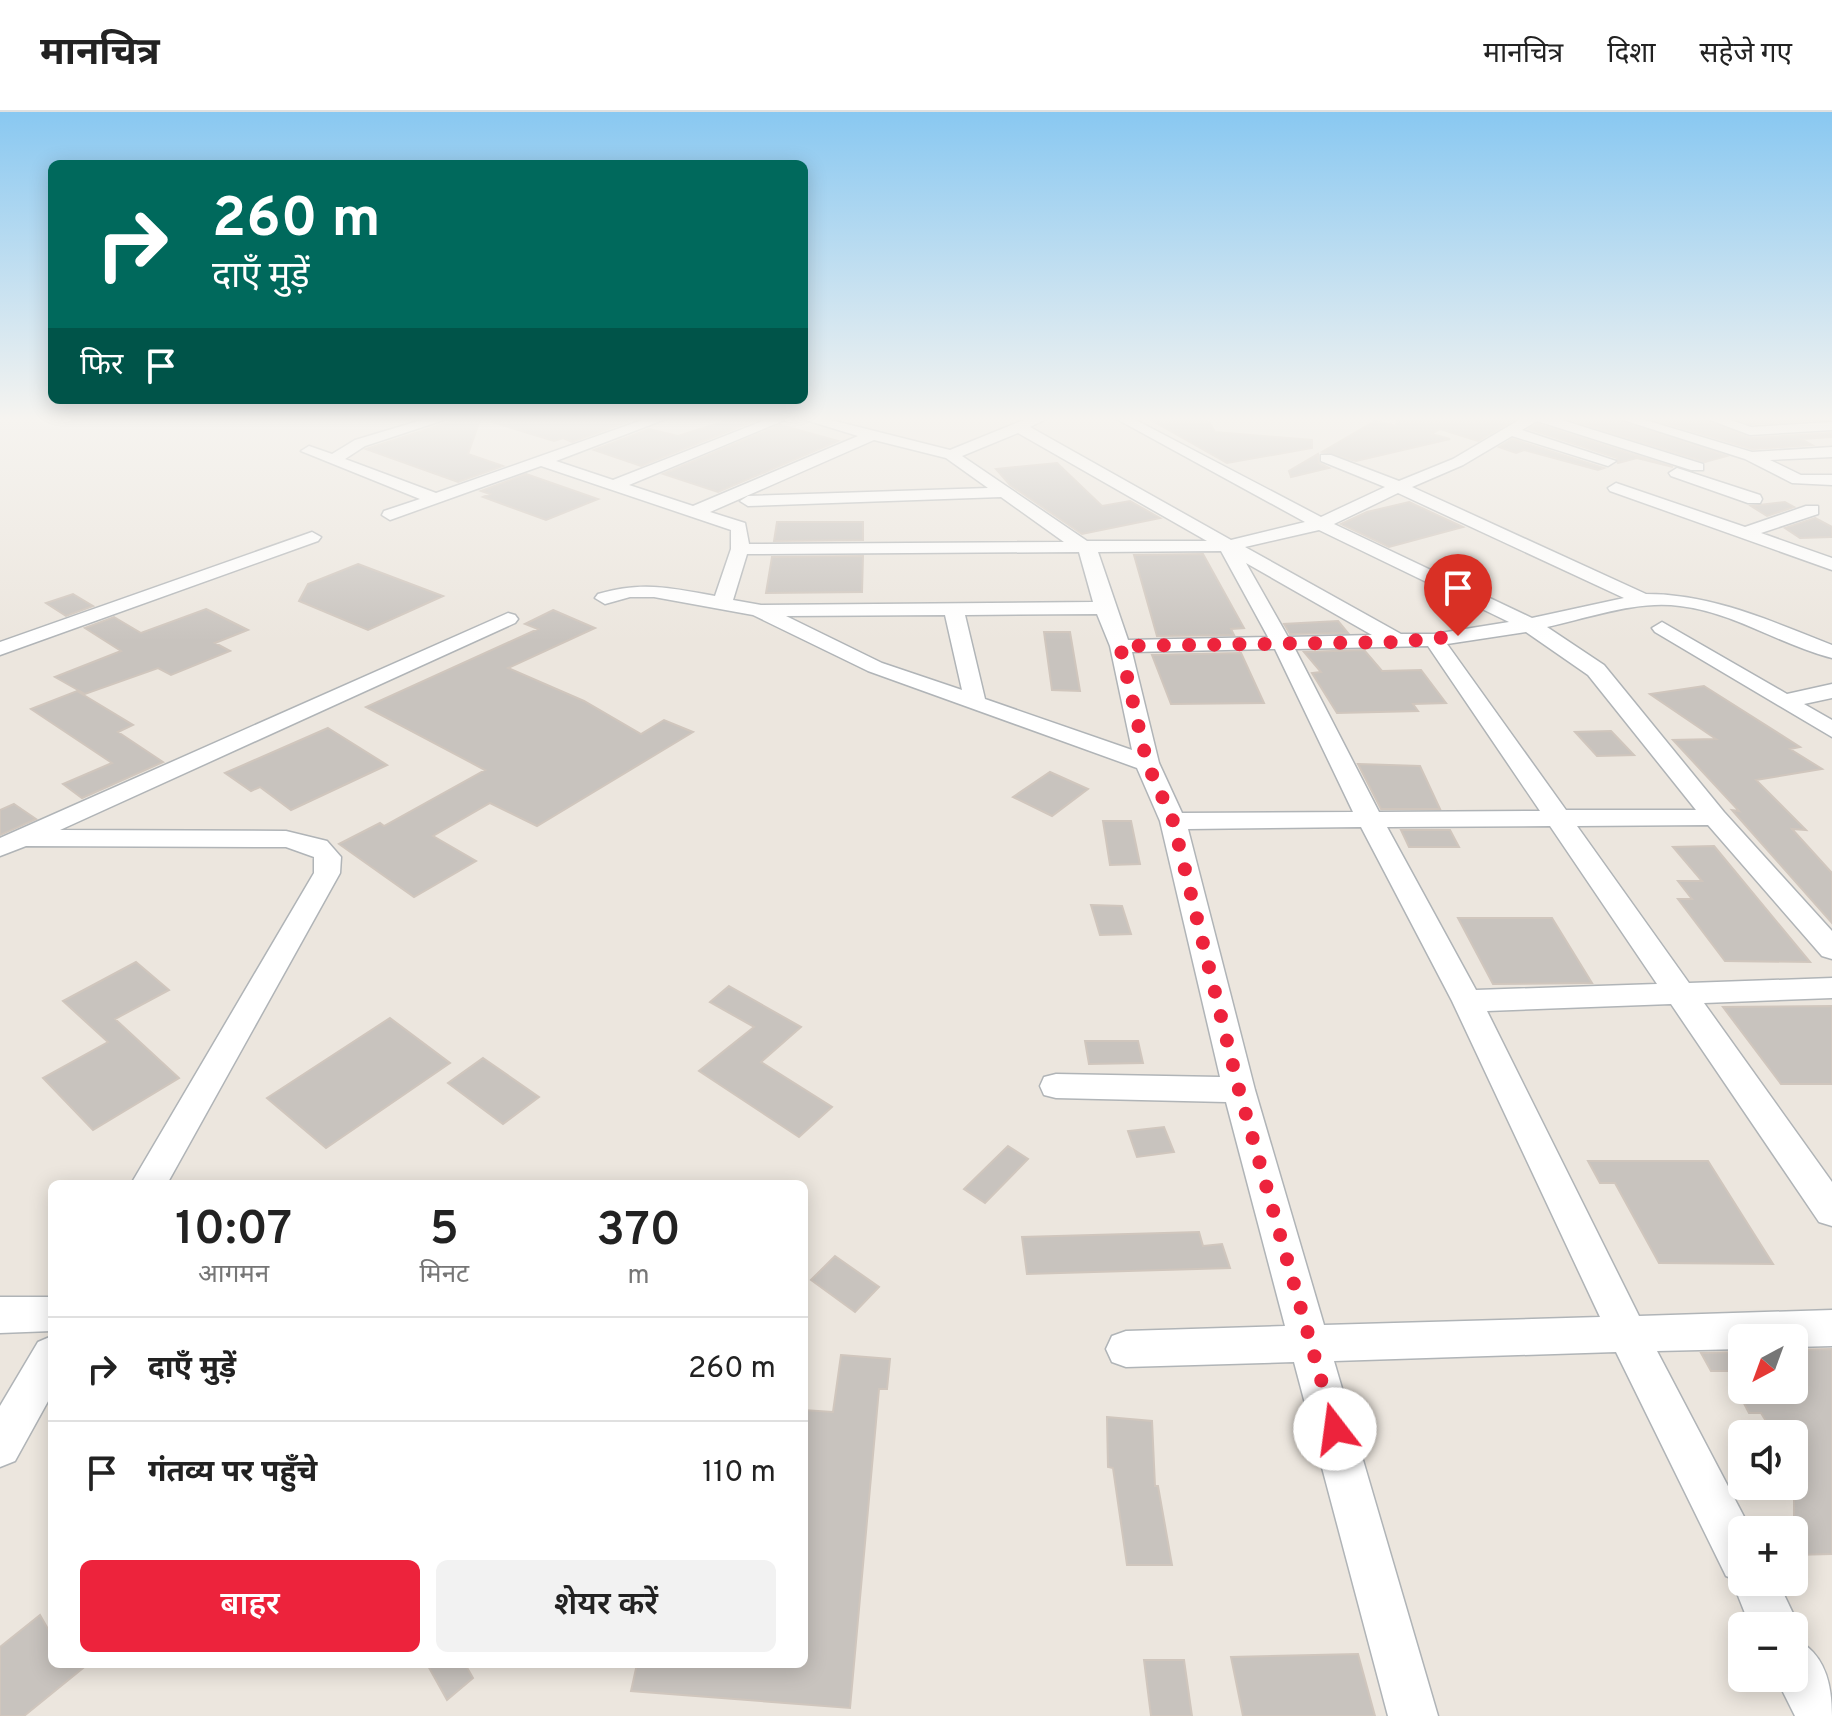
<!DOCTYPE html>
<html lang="hi">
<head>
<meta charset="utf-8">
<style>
  :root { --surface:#fff; --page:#f2f2f2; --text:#222; --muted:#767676; --line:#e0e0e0; --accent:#ed233c }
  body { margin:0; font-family:Overpass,"Noto Sans Devanagari",sans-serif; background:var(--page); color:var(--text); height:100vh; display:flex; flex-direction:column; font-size:30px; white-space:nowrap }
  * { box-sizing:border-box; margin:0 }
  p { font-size:26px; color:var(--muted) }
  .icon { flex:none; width:44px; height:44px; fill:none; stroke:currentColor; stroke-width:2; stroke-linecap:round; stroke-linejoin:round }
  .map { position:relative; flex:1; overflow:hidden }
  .drawer { position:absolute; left:48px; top:1068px; width:760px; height:488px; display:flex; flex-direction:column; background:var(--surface); border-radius:12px; box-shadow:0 4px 20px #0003 }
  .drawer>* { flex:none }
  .guide { position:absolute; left:48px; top:48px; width:760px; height:244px; border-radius:12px; box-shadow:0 4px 20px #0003; background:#00695c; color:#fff; overflow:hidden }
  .needle { width:52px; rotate:221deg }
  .fabs { position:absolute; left:1728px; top:1212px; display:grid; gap:16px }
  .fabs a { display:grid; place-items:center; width:80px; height:80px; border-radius:12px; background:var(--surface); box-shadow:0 4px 20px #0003; font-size:40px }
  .pin { position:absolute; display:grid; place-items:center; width:68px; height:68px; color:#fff; margin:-82px -34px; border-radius:50% 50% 50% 0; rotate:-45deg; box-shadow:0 0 8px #0007 }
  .pin .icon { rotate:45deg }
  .me { position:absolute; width:88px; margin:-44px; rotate:345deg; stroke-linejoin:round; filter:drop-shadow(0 0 6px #0008) }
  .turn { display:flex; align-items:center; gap:28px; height:168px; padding:0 32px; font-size:36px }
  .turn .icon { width:104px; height:104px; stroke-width:2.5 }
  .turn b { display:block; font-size:56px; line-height:68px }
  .then { display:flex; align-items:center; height:76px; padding:0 32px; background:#0003; gap:16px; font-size:30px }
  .eta { display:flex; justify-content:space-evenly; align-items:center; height:136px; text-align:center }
  .eta b { font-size:48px; font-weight:600; line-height:56px }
  .action { display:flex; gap:16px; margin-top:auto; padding:16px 32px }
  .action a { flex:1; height:92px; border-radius:12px; background:var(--accent); color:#fff; font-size:32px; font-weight:600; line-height:92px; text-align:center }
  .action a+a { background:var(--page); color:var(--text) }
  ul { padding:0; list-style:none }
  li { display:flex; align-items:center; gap:24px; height:104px; padding:0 32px; border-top:2px solid var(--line) }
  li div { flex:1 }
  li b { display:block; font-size:30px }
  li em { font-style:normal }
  header { display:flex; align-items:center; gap:48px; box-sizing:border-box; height:112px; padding:0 40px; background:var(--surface); border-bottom:2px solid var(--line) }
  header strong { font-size:38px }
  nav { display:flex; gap:44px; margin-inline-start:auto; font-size:28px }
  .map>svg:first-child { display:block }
</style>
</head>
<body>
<header>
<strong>मानचित्र</strong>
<nav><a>मानचित्र</a><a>दिशा</a><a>सहेजे गए</a></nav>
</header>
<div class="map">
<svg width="1832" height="1604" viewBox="0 0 1832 1604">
  <rect width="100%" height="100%" fill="#ece6de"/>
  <path fill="#c8c3be" stroke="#d0c6bd" stroke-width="2" d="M 465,305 L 481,305 L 468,342 L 503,354 L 458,370 L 366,337 Z
    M 493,305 L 614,305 L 627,310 L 572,330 L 563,326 L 554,329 L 492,310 Z
    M 738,305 L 759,307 L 641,354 L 594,338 L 649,317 L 678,324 Z
    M 1397,305 L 1519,305 L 1478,329 L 1440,317 L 1432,322 L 1450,327 L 1356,349 L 1322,340 L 1375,309 L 1396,314 Z
    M 1561,305 L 1611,305 L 1727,344 L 1705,350 Z
    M 1645,305 L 1699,305 L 1750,326 L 1832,321 L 1832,325 L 1801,327 L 1812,333 L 1752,337 Z
    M 1730,305 L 1832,305 L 1832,307 L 1751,312 Z
    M 1149,307 L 1209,310 L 1215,320 L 1312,328 L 1312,336 L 1227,351 Z
    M 1537,312 L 1673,355 L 1637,346 L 1618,351 L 1617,346 L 1529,317 Z
    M 780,313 L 838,329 L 718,380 L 663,362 Z
    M 1512,327 L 1604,356 L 1598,358 L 1524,338 L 1516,341 L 1499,335 Z
    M 1318,342 L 1319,351 L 1329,356 L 1291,365 L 1289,359 Z
    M 1057,351 L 1102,394 L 1130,389 L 1160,406 L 1082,422 L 1010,373 L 996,357 Z
    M 526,362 L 598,387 L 546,408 L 483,385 L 490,382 L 481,379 Z
    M 1409,390 L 1463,415 L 1389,435 L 1341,412 L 1367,400 Z
    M 1785,390 L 1794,395 L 1767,404 L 1751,394 Z
    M 1815,406 L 1832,415 L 1832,425 L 1800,426 L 1785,416 Z
    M 777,410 L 863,410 L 863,428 L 774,429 Z
    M 1203,442 L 1244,516 L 1231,517 L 1234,523 L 1157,524 L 1134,443 Z
    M 863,444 L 862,480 L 766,481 L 772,445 Z
    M 358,452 L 443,484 L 368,518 L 299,489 L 308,472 Z
    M 73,482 L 93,494 L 66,504 L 46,491 Z
    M 206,497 L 248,518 L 215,531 L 230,539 L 171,563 L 158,556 L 85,582 L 55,565 L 121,539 L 85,516 L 114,505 L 141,521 Z
    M 553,498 L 595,516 L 508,556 L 584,589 L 641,622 L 664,608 L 693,620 L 537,714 L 490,691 L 433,724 L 476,749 L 414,785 L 339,732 L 380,711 L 384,714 L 485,658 L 366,595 L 538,517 L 525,512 Z
    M 1338,509 L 1348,521 L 1290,522 L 1284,512 Z
    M 1044,520 L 1070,520 L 1080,579 L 1052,578 Z
    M 1364,538 L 1382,559 L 1421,558 L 1446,591 L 1413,592 L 1418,599 L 1337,601 L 1312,561 L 1321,560 L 1304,540 Z
    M 1241,541 L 1264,591 L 1171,592 L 1152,543 Z
    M 1704,574 L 1800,635 L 1790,637 L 1822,657 L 1756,668 L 1806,718 L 1792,717 L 1832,761 L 1832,811 L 1732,698 L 1739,699 L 1673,628 L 1716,627 L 1650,582 Z
    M 77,579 L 133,613 L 118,620 L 163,650 L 82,686 L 63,672 L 112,651 L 31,597 Z
    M 328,616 L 387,653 L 291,698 L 260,675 L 251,679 L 225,661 Z
    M 1611,619 L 1634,643 L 1597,644 L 1575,620 Z
    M 1358,652 L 1420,654 L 1440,697 L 1381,697 Z
    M 1050,660 L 1088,677 L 1052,704 L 1013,685 Z
    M 14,692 L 36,707 L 0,723 L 0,698 Z
    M 1103,709 L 1131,709 L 1140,752 L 1110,753 Z
    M 1401,718 L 1450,718 L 1459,735 L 1409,735 Z
    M 1714,734 L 1810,850 L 1725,849 L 1678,787 L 1692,787 L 1678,769 L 1702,769 L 1673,735 Z
    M 1091,793 L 1122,794 L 1131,822 L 1100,823 Z
    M 1458,806 L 1552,806 L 1592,871 L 1493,872 Z
    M 136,850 L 169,878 L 115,907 L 179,966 L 93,1018 L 43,966 L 108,930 L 63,889 Z
    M 729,874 L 801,915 L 761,950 L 832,995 L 799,1025 L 699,959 L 754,915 L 710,890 Z
    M 1832,894 L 1832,972 L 1781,972 L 1723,895 Z
    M 390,906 L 450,951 L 326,1036 L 267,986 Z
    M 1085,929 L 1138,929 L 1143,951 L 1089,952 Z
    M 483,946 L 539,985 L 503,1012 L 448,971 Z
    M 1164,1015 L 1174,1040 L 1137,1045 L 1128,1019 Z
    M 1008,1034 L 1028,1047 L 985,1091 L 964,1077 Z
    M 1588,1049 L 1708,1049 L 1773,1152 L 1659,1151 L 1615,1071 L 1600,1071 Z
    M 1199,1120 L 1203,1134 L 1222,1132 L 1230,1156 L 1027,1162 L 1022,1125 Z
    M 835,1144 L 879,1175 L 855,1200 L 811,1168 Z
    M 1832,1237 L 1832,1442 L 1794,1443 L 1794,1322 L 1774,1322 L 1761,1301 L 1749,1301 L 1737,1278 L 1794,1278 L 1794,1238 Z
    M 1742,1240 L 1742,1259 L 1711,1259 L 1701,1241 Z
    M 841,1243 L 890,1247 L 887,1277 L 879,1277 L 850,1596 L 631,1579 L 637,1552 L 804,1552 L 804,1298 L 833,1300 Z
    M 1107,1305 L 1152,1309 L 1155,1374 L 1158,1374 L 1172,1453 L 1127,1453 L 1113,1356 L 1108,1355 Z
    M 40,1503 L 52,1524 L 52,1552 L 88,1552 L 24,1604 L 0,1604 L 0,1535 Z
    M 1358,1542 L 1375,1604 L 1243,1604 L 1231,1545 Z
    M 1144,1548 L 1184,1548 L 1192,1604 L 1151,1604 Z
    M 427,1552 L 465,1552 L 473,1566 L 447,1588 Z"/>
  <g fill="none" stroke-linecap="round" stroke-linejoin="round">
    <g stroke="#b0b4b7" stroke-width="3">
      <path id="minor" d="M 432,305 L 453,305 L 365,334 L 345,347 L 436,381 L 651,305 L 671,305 L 556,349 L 613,368 L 773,305 L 792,305 L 629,373 L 693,394 L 858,324 L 796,305 L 819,305 L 950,338 L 1031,305 L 1050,305 L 1030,315 L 1231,428 L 1305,410 L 1113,305 L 1130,305 L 1321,405 L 1385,375 L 1321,349 L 1321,343 L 1331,343 L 1399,369 L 1453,347 L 1524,305 L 1552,305 L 1703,352 L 1703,358 L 1691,358 L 1537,309 L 1522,318 L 1616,349 L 1608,354 L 1512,324 L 1463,353 L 1412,375 L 1646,482 C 1712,482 1771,509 1832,533 L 1832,546 C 1780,533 1734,500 1680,494 C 1636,488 1589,506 1547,515 L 1604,553 L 1724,700 L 1832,819 L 1832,847 L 1822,844 L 1708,713 L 1577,714 L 1689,871 L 1832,866 L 1832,886 L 1704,891 L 1832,1070 L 1832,1114 L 1819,1110 L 1671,892 L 1487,899 L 1639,1204 L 1832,1198 L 1832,1234 L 1794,1235 L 1794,1226 L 1742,1226 L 1742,1237 L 1657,1239 L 1751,1418 L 1742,1418 L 1742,1470 L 1778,1470 L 1799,1514 L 1794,1526 L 1794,1514 L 1750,1514 L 1731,1466 L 1726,1464 L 1616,1240 L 1334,1249 L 1438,1604 L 1388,1604 L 1294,1250 L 1126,1255 L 1112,1250 L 1106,1237 L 1112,1224 L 1126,1219 L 1285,1214 L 1226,990 L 1056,986 L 1044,983 L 1040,974 L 1044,965 L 1056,962 L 1220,965 L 1160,709 L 1137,656 L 868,559 L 753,503 L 654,485 L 630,485 L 605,492 L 595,486 L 598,482 C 642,469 671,476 715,484 L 731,437 L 731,418 L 541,354 L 390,408 L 382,403 L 384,399 L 420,387 L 301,339 L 309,334 L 332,342 L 355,328 ZM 1018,321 L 1207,429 L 1087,429 L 962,344 ZM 874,328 L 946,346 L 988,376 L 748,384 L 740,389 L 748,394 L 1001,385 L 1064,430 L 749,432 L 745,411 L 710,400 ZM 1398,381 L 1624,486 L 1532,506 L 1334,412 ZM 1319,418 L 1509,510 L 1434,522 L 1401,522 L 1245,435 ZM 1221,439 L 1268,525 L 1128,528 L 1098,440 ZM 1079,440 L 1093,490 L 761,493 L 733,488 L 747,442 ZM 1246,451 L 1372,523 L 1288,525 ZM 1097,502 L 1110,534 L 1132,638 L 985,587 L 965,503 ZM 945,503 L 962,578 L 882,551 L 786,504 ZM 1526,520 L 1588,563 L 1696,698 L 1566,698 L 1447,532 ZM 1428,534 L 1540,699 L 1379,700 L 1295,537 ZM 1275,537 L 1353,700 L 1182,701 L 1159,651 L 1132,540 ZM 1550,714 L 1657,872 L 1476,878 L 1387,715 ZM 1361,715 L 1452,889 L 1600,1205 L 1324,1213 L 1255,978 L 1188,717 Z
        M 1614,305 L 1635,305 L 1752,340 L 1832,335 L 1832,345 L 1770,348 L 1801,363 L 1832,363 L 1832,373 L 1792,371 L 1745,347 Z
        M 1702,305 L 1722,305 L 1751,315 L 1832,310 L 1832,318 L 1750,323 Z
        M 1677,356 L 1760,383 L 1762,387 L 1760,391 L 1748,391 L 1671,364 L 1669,361 Z
        M 1616,371 L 1745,415 L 1806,394 L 1818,394 L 1818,402 L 1761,421 L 1832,446 L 1832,458 L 1610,379 L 1608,376 Z
        M 312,420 L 321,425 L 318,429 L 0,543 L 0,530 Z
        M 508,501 L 515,503 L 518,507 L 515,511 L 60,718 L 286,719 L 327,729 L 341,745 L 340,761 L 167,1072 L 131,1072 L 314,761 L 314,745 L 286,735 L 26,734 L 0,744 L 0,726 Z
        M 1662,510 L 1787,582 L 1832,572 L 1832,586 L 1804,592 L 1832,608 L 1832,625 L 1655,520 L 1652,516 Z
        M 0,1185 L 52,1185 L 52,1219 L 0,1221 Z
        M 52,1224 L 52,1282 L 15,1349 L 0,1355 L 0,1294 L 38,1230 Z
        M 1794,1527 C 1825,1540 1832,1572 1832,1604 L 1795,1604 L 1777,1568 L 1794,1566 Z"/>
    </g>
    <use href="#minor" fill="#fff" fill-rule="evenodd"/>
  </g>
  <linearGradient id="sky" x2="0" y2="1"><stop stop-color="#89c8f1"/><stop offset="0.58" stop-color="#f6f4f0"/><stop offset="1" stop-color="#f6f4f0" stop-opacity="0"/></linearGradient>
  <rect width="1832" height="529" fill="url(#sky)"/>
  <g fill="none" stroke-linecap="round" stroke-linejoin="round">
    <path stroke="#ed233c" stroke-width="14" stroke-dasharray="0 25.2" d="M 1335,1317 L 1239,978 L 1173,709 L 1147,651 L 1120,534 L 1400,530 L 1458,524"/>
  </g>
</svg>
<div class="fabs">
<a><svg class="needle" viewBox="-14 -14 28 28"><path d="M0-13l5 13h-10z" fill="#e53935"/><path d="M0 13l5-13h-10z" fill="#767676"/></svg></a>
<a><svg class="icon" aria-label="sound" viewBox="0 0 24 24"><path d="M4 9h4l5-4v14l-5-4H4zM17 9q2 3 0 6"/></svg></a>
<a>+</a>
<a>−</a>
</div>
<div class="pin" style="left:1458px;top:524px;background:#d93025"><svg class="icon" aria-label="arrive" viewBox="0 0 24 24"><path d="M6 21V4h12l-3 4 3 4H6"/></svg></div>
<svg class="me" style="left:1335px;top:1317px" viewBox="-20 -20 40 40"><circle r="19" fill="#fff"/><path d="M0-13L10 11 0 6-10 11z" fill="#ed233c"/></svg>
<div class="guide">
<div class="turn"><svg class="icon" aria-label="right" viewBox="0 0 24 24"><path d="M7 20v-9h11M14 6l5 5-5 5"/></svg><div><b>260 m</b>दाएँ मुड़ें</div></div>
<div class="then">फिर<svg class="icon" aria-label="arrive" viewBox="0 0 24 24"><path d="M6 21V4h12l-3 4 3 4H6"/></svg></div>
</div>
<section class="drawer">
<div class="eta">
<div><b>10:07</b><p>आगमन</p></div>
<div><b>5</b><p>मिनट</p></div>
<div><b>370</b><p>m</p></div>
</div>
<ul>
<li><svg class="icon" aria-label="right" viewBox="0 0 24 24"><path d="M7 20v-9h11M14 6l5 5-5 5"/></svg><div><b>दाएँ मुड़ें</b></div><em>260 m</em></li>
<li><svg class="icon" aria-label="arrive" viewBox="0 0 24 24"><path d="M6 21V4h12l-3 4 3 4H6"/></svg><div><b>गंतव्य पर पहुँचे</b></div><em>110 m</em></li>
</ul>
<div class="action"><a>बाहर</a><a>शेयर करें</a></div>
</section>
</div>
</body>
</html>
